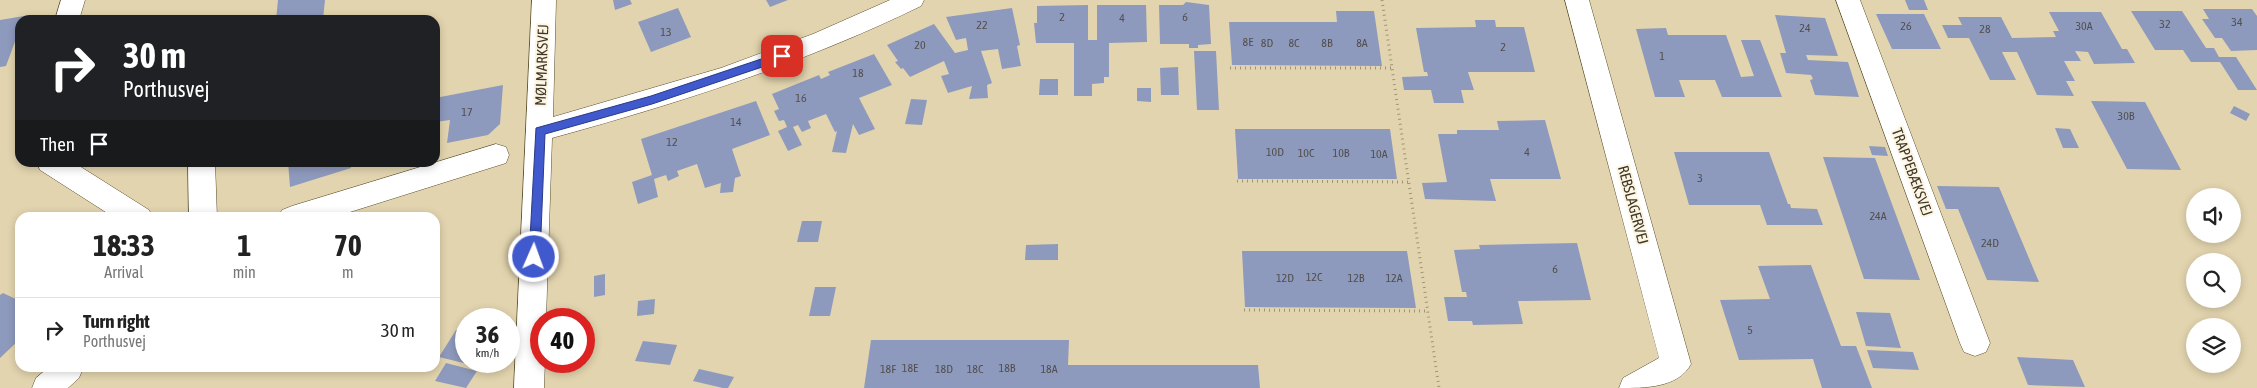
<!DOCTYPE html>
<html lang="en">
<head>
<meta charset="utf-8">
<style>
  :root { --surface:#fff; --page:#f2f2f2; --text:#222; --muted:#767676; --line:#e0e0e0 }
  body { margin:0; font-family:"Asap Condensed",sans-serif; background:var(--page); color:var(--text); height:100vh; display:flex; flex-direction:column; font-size:19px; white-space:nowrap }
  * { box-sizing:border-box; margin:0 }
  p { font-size:16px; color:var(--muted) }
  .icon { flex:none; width:28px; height:28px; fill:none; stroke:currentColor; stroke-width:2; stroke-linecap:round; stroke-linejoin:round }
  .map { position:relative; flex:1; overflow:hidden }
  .side { position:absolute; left:15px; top:212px; width:425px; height:160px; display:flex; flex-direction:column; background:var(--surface); border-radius:15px; box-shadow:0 2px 8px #0003 }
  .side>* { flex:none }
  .hud { position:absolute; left:15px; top:15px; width:425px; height:152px; border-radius:15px; box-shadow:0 2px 8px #0003; background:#202124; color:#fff; overflow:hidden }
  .buttons { position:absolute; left:2186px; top:188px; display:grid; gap:10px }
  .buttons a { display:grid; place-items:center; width:55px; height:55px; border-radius:50%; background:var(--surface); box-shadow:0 2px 8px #0003; font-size:25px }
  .speed { position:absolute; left:455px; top:308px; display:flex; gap:10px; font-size:25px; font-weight:700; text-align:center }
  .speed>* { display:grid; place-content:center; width:65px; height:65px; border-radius:50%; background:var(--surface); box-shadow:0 2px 8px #0003; line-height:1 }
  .speed small { font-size:12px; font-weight:400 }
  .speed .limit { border:8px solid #d22; background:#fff; color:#111 }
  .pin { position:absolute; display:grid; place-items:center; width:42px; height:42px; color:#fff; margin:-21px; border-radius:10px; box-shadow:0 2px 8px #0006 }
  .me { position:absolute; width:55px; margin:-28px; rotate:2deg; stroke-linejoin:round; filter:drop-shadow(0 0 4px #0008) }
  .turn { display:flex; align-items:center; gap:18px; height:105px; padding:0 25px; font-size:22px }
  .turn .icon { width:65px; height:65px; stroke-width:2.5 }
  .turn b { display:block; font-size:35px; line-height:42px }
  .then { display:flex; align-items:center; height:48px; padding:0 25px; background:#0003; gap:10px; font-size:19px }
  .eta { display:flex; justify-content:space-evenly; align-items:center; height:85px; text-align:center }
  .eta b { font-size:30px; font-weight:700; line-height:35px }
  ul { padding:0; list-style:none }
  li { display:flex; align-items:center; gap:15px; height:65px; padding:0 25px; border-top:1px solid var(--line) }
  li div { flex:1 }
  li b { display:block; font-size:19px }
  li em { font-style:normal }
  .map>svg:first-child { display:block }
</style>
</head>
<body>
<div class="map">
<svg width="2257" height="388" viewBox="0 0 2257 388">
  <rect width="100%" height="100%" fill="#e2d4ae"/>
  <path fill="#8e9abd" d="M 278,0 L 325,0 L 323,19 L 276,20 Z
    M 613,0 L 630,0 L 632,4 L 615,10 Z
    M 766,0 L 788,0 L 770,7 Z
    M 1905,0 L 1924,0 L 1928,10 L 1909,10 Z
    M 1186,2 L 1209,5 L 1211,44 L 1198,45 L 1198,48 L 1189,48 L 1189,44 L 1160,44 L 1159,5 L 1183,5 Z
    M 1088,5 L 1088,40 L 1097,40 L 1097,5 L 1146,5 L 1147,42 L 1109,43 L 1109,77 L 1104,77 L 1104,83 L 1092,84 L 1092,96 L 1074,96 L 1074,43 L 1036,43 L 1034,23 L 1037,23 L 1037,6 Z
    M 678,8 L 691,37 L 651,52 L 638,22 Z
    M 1012,8 L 1020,45 L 1017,46 L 1021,66 L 1002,69 L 998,49 L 981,51 L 992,83 L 987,85 L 988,98 L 969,99 L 972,86 L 948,93 L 941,76 L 949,74 L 944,61 L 910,77 L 903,68 L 901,69 L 895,62 L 898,61 L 887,45 L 934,24 L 955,53 L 968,50 L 966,38 L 956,40 L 946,17 Z
    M 2203,9 L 2252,9 L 2257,16 L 2257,50 L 2231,51 L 2222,38 L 2215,38 L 2202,19 L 2209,19 Z
    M 1336,11 L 1374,11 L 1382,66 L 1232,65 L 1229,22 L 1337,22 Z
    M 2131,11 L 2182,11 L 2206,48 L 2214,48 L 2219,57 L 2236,57 L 2257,90 L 2238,90 L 2220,62 L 2191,62 L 2183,50 L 2155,50 Z
    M 2049,12 L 2101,12 L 2122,49 L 2127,49 L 2135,63 L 2094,64 L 2088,52 L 2075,51 L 2081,61 L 2064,61 L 2075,81 L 2066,81 L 2074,96 L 2037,95 L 2017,52 L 2002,52 L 2016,80 L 1990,80 L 1969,38 L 1948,38 L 1942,25 L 1962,25 L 1958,17 L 2001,17 L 2012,38 L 2056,37 L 2053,31 L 2059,31 Z
    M 1876,14 L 1924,14 L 1941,49 L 1892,49 Z
    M 1775,15 L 1825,18 L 1838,56 L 1806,55 L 1808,60 L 1848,62 L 1859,97 L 1815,95 L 1810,80 L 1813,79 L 1811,75 L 1786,73 L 1780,53 L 1786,53 Z
    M 24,16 L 23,20 L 20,20 L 20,28 L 6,66 L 0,67 L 0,20 Z
    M 1475,20 L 1495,20 L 1496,27 L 1524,27 L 1535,72 L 1468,72 L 1474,90 L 1461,90 L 1464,103 L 1434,103 L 1431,90 L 1404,90 L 1402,77 L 1428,76 L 1427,72 L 1424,72 L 1416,28 L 1476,27 Z
    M 1666,28 L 1668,35 L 1726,35 L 1741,77 L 1754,76 L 1741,40 L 1760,40 L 1782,97 L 1722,97 L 1715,80 L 1679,80 L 1685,97 L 1655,97 L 1636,29 Z
    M 1194,51 L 1216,51 L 1219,110 L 1197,110 Z
    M 874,54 L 892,85 L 859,98 L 875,129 L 859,135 L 853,124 L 846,153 L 832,152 L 837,131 L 835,132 L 826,114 L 808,121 L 811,128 L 802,132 L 798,125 L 793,127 L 802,145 L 788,151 L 778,131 L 787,127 L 784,120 L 779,121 L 774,111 L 779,109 L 772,94 L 819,75 L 821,79 L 830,75 L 828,72 Z
    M 1178,67 L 1179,95 L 1161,95 L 1160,68 Z
    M 1040,79 L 1058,79 L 1058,95 L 1039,95 Z
    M 503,85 L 500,124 L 488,135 L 447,143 L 450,120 L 435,122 L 435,98 Z
    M 1137,88 L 1151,88 L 1151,102 L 1137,101 Z
    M 911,99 L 927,100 L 922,125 L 905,124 Z
    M 756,101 L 770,135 L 732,149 L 741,176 L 735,178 L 733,192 L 720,193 L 721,183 L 705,188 L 697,164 L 677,171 L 679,176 L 668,181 L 666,175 L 654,179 L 658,197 L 638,204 L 632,182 L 652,175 L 641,139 Z
    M 2091,101 L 2145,102 L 2181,170 L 2127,169 Z
    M 2234,106 L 2250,114 L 2246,121 L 2230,113 Z
    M 1545,120 L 1561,179 L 1490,179 L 1496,201 L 1425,199 L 1422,183 L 1447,182 L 1438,134 L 1457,134 L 1457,130 L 1499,130 L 1497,121 Z
    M 2055,128 L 2070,129 L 2079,148 L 2063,148 Z
    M 1235,129 L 1390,129 L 1397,179 L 1238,179 Z
    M 1869,146 L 1885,147 L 1888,156 L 1872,155 Z
    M 1674,152 L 1769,152 L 1788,204 L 1790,204 L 1791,208 L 1817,209 L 1823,225 L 1767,225 L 1760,205 L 1689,205 Z
    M 1823,157 L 1875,158 L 1920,280 L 1864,279 Z
    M 288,162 L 350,162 L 351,168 L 290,187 Z
    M 1937,186 L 1999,187 L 2039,282 L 1987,280 L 1958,209 L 1946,209 Z
    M 802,221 L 822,221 L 818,242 L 797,242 Z
    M 1577,243 L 1591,300 L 1518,301 L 1523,324 L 1473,325 L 1472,321 L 1448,321 L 1444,297 L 1467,297 L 1466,292 L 1462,292 L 1454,250 L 1480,249 L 1479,245 Z
    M 1058,244 L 1058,260 L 1025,260 L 1026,245 Z
    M 1242,251 L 1407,251 L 1416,308 L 1245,307 Z
    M 1811,265 L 1841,346 L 1856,346 L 1872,388 L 1822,388 L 1813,359 L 1739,360 L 1720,300 L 1770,299 L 1758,266 Z
    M 605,274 L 605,295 L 594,297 L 594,276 Z
    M 815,287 L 836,287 L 830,316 L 809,316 Z
    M 3,293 L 20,301 L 20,339 L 0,358 L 0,295 Z
    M 655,299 L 654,314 L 637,316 L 638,301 Z
    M 1856,312 L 1890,313 L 1901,348 L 1866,346 Z
    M 456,330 L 466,332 L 466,361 L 489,361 L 488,369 L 439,357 Z
    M 871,340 L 1069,340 L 1068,365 L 1258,365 L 1260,388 L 864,388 Z
    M 643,341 L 677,345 L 670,365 L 635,361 Z
    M 1867,350 L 1913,352 L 1919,370 L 1873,368 Z
    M 2017,357 L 2073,360 L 2085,387 L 2028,385 Z
    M 446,363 L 477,371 L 466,388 L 435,381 Z
    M 699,369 L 734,377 L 728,388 L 723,388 L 693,381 Z"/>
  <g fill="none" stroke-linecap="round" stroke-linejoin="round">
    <g stroke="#5b4e2c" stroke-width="1">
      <path id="minor" d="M 61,0 L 85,0 L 79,20 L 55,20 Z
        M 532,0 L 556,0 L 553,117 L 721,68 L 813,34 L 890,0 L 924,0 L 921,6 C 802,64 679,103 552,138 L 546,319 L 541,319 L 541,361 L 545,361 L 544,388 L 514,388 Z
        M 1565,0 L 1589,0 L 1691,364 C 1678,388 1645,388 1619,388 L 1623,378 L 1659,358 Z
        M 1836,0 L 1860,0 L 1990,343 L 1986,352 L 1975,356 L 1964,352 L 1960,343 Z
        M 496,144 L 506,147 L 509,155 L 506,163 L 331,218 L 278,218 L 282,210 L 292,206 Z
        M 37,162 L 73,162 L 149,210 L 153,218 L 115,218 L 40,170 Z
        M 188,162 L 215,162 L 217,218 L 189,218 Z
        M 48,368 L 83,368 L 79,378 L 68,388 L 32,388 L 36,378 Z"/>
    </g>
    <path stroke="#9f9478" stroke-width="3" stroke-dasharray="1 4" stroke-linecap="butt" d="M 1382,0 L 1439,388
      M 1230,68 L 1392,68
      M 1237,181 L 1409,182
      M 1244,310 L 1428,311"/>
    <use href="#minor" fill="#fff" fill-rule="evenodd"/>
  </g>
  <path fill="#4059cc" stroke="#2a3a85" d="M 782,52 L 787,56 L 786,59 L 652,104 L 545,134 L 540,257 L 539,260 L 530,260 L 529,257 L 536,128 L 651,96 Z"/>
  <g text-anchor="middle" stroke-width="4" stroke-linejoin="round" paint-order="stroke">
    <g font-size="12" fill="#52504e">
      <text x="1062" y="21">2</text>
      <text x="1185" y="21">6</text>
      <text x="1122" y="22">4</text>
      <text x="2237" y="26">34</text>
      <text x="2165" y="28">32</text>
      <text x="982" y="29">22</text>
      <text x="1906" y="30">26</text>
      <text x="2084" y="30">30A</text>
      <text x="1805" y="32">24</text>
      <text x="1985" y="33">28</text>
      <text x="666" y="36">13</text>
      <text x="1248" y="46">8E</text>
      <text x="1267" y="47">8D</text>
      <text x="1294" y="47">8C</text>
      <text x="1327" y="47">8B</text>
      <text x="1362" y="47">8A</text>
      <text x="920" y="49">20</text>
      <text x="1503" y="51">2</text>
      <text x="1662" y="60">1</text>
      <text x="858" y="77">18</text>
      <text x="801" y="102">16</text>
      <text x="467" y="116">17</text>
      <text x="2126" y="120">30B</text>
      <text x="736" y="126">14</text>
      <text x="672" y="146">12</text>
      <text x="1275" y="156">10D</text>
      <text x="1527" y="156">4</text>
      <text x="1306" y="157">10C</text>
      <text x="1341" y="157">10B</text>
      <text x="1379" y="158">10A</text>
      <text x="1700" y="182">3</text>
      <text x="1878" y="220">24A</text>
      <text x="1990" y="247">24D</text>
      <text x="1555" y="273">6</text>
      <text x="1314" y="281">12C</text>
      <text x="1285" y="282">12D</text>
      <text x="1356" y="282">12B</text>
      <text x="1394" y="282">12A</text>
      <text x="1750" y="334">5</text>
      <text x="910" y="372">18E</text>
      <text x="1007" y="372">18B</text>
      <text x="888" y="373">18F</text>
      <text x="944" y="373">18D</text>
      <text x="975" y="373">18C</text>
      <text x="1049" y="373">18A</text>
    </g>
    <g font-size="15" fill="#3e3829" stroke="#fdf5e2">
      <text transform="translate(542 65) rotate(-88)" y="5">MØLMARKSVEJ</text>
      <text transform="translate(1912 172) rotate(70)" y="5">TRAPPEBÆKSVEJ</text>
      <text transform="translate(1633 205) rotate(75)" y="5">REBSLAGERVEJ</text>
    </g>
  </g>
</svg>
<div class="buttons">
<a><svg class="icon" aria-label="sound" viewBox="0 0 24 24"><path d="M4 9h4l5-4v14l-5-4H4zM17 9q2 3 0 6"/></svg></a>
<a><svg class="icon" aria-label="search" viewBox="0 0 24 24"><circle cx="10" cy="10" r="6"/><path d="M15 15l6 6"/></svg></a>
<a><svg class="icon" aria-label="layers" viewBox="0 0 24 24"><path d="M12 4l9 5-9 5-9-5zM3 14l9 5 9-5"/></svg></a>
</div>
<div class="speed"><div>36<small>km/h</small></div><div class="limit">40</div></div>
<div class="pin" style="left:782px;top:56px;background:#d93025"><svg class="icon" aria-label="arrive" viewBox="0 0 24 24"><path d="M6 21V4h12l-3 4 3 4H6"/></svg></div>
<svg class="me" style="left:534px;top:257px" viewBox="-20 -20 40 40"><circle r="17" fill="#4059cc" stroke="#fff" stroke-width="3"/><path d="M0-11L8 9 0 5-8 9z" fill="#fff"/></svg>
<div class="hud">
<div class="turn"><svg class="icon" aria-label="right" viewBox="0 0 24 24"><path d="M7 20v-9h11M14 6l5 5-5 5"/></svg><div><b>30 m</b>Porthusvej</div></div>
<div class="then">Then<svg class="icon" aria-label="arrive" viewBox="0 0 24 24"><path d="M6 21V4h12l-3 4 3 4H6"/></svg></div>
</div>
<section class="side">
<div class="eta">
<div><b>18:33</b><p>Arrival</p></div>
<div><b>1</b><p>min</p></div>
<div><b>70</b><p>m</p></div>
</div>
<ul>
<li><svg class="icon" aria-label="right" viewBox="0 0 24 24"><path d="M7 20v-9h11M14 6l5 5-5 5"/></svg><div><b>Turn right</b><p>Porthusvej</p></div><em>30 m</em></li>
</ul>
</section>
</div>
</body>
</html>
